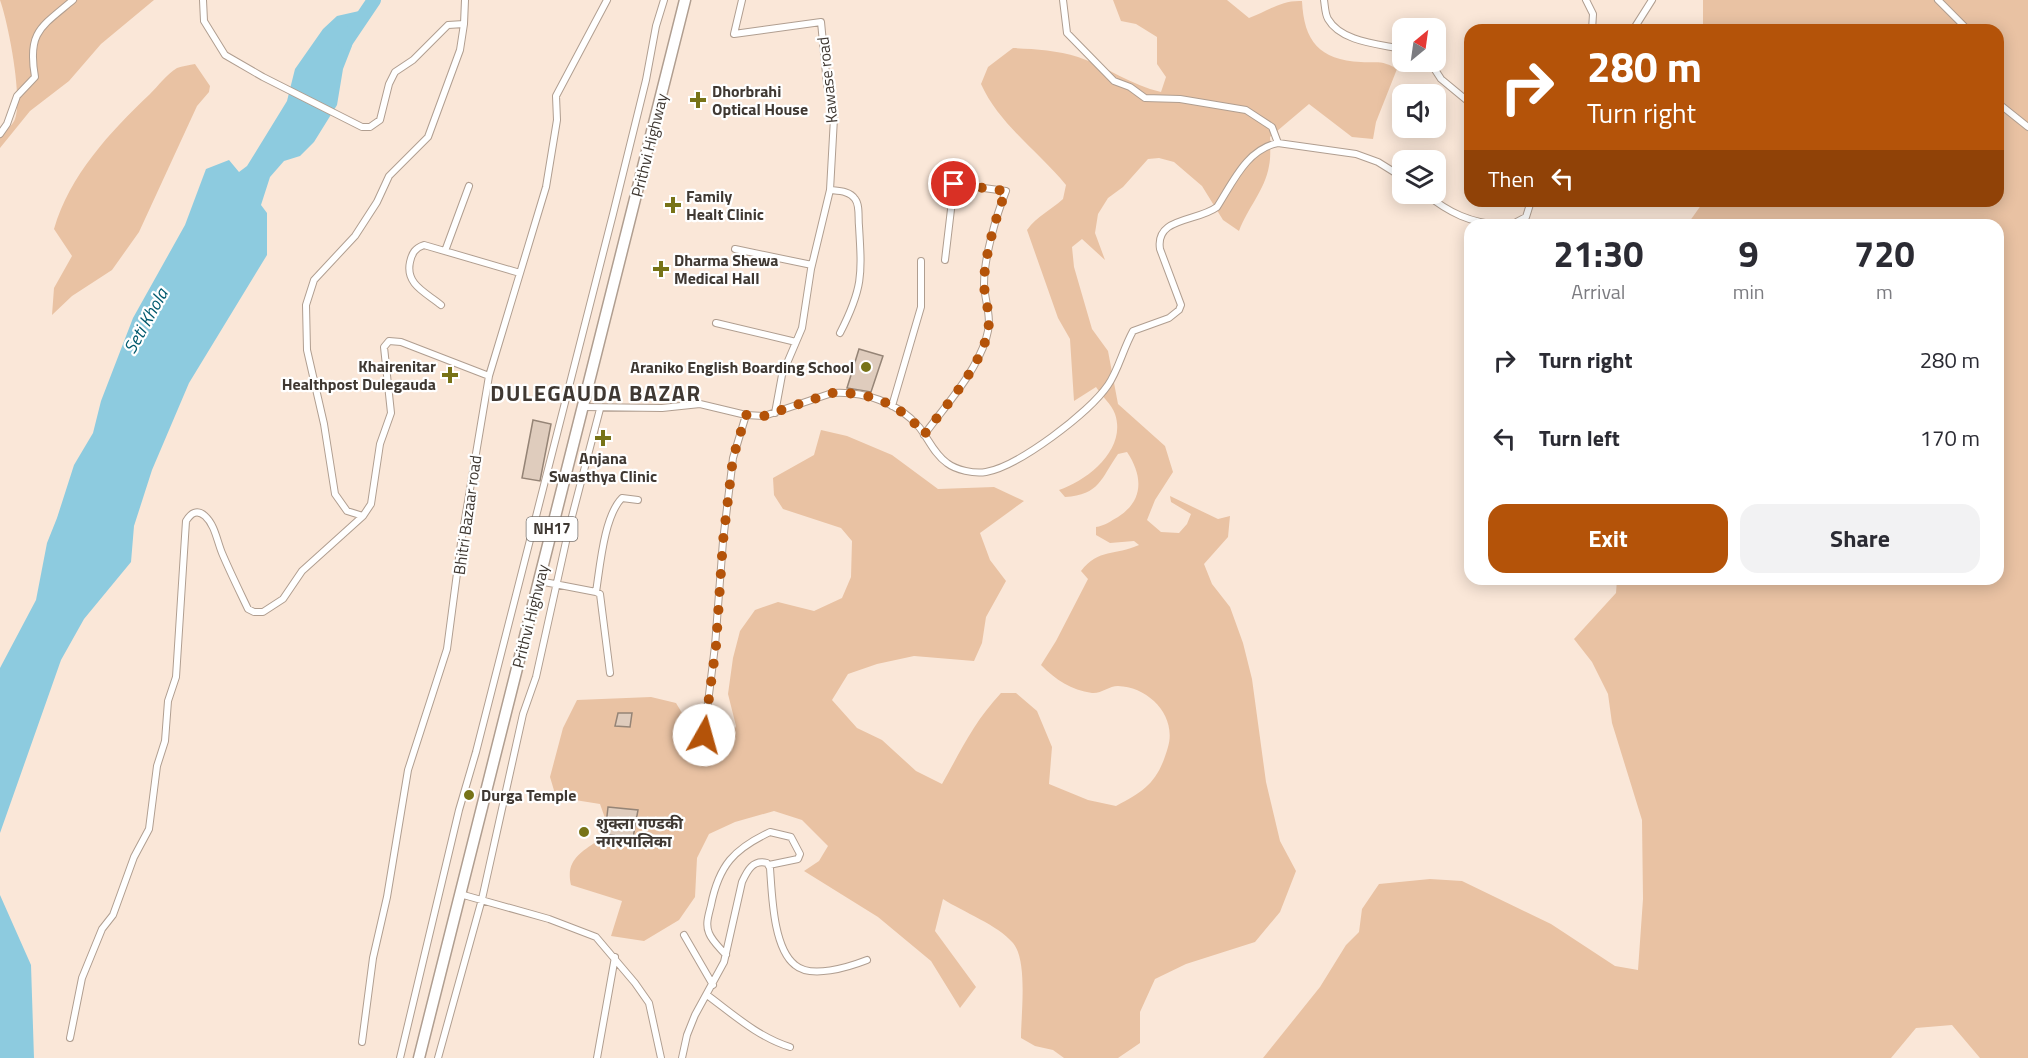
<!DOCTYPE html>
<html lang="en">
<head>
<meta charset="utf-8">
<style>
  :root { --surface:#fff; --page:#f2f2f3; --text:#2b2b33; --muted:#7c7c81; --accent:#b45309 }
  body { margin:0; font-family:"Titillium Web","Noto Sans Devanagari",sans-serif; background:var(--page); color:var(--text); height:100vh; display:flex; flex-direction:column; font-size:22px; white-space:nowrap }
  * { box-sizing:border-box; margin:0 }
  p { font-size:20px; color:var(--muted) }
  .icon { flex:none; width:33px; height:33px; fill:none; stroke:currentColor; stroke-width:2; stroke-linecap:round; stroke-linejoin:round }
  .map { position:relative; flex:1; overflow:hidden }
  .sheet { position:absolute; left:1464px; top:219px; width:540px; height:366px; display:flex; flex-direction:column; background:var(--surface); border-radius:18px; box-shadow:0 3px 15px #0003 }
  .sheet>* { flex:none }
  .hud { position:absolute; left:1464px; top:24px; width:540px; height:183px; border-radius:18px; box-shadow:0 3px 15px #0003; background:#b45309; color:#fff; overflow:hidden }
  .needle { width:39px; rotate:29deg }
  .tools { position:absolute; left:1392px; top:18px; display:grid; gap:12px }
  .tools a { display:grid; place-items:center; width:54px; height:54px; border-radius:12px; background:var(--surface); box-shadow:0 3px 15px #0003; font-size:30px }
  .pin { position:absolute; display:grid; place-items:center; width:51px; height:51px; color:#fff; margin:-26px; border:3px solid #fff; border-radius:50%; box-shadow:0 2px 6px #0007 }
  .me { position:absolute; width:66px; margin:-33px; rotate:7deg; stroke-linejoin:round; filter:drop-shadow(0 0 4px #0008) }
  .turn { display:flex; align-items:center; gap:21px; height:126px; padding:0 24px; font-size:27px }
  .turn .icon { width:78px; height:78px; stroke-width:2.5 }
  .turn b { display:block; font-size:42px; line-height:51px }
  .then { display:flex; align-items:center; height:57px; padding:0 24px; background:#0003; gap:12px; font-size:22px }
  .eta { display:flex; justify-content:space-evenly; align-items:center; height:102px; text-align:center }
  .eta b { font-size:36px; font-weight:700; line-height:42px }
  .cta { display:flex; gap:12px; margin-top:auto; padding:12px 24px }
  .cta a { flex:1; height:69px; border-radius:18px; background:var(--accent); color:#fff; font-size:24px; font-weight:700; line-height:69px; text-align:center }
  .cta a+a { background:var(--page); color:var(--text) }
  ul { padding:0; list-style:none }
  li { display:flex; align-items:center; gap:18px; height:78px; padding:0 24px }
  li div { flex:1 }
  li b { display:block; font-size:22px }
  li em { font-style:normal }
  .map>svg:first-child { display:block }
</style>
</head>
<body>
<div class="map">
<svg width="2028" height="1058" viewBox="0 0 2028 1058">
  <rect width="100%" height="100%" fill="#fae7d8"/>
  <path fill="#e9c2a3" d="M 0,0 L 154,0 L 101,44 L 69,81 L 30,111 L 0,148 L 0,136 C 5,131 13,125 15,119 C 23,98 8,22 0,0 Z
    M 1113,0 L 1227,0 L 1249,18 C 1268,11 1281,0 1302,1 C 1304,41 1319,60 1361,62 C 1378,63 1382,60 1397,69 L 1376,122 L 1373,139 L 1352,137 L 1309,104 L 1270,137 C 1270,146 1271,157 1269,166 C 1265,190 1247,209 1239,231 L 1223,220 L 1202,186 L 1174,162 L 1159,158 L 1148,159 L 1123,187 L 1108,198 L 1098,214 L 1095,233 L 1105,260 L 1082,239 L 1072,247 L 1074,267 L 1092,329 L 1108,351 L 1118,404 L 1165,446 L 1173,472 L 1155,500 L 1147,520 L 1161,532 L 1179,533 L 1187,524 L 1191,514 L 1171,502 L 1170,496 L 1218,519 L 1230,516 L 1228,537 L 1204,564 L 1212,584 L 1230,607 L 1243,643 L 1252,679 L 1266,782 L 1280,841 L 1296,871 L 1280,912 L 1255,942 L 1186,964 L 1155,979 L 1140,1012 L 1140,1043 L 1118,1058 L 1064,1058 L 1053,1050 L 1035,1046 L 1021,1038 C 1021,1014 1028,961 1013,943 C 998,925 963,912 943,899 L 935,931 L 976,987 L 960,1008 L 931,961 L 878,917 L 804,871 L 819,861 L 828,846 L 802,820 L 774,811 L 735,822 L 709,834 L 697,858 L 695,897 L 679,920 L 644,941 L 611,936 L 622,901 L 571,885 C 565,859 582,852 600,839 L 606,821 L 600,804 L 556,797 L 550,777 L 563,728 L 577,700 L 651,697 L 676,703 L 699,741 L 717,748 L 731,738 L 736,726 L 728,694 L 733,658 L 740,631 L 755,610 L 778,602 L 814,611 L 842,598 L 851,577 L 852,541 L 841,528 L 783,509 L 774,495 L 773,478 L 814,455 L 821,430 L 847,436 L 892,455 L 938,489 L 994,487 L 1024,501 L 980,533 L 990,560 L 1006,581 L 986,617 L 982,643 L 974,661 L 914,656 L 877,664 L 848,674 L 832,700 L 857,728 L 882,740 L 916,771 L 942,784 C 962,749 973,723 1001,693 L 1016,693 L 1037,711 L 1052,747 L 1049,784 L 1088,800 L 1116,806 C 1146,790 1158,782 1168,747 C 1177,716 1149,687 1118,686 C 1109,686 1101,694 1092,693 C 1071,690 1056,680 1041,665 L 1056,641 L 1088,579 L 1081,571 C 1099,548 1115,556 1139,545 L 1134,541 L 1110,543 L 1096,535 L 1096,527 C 1104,526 1111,521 1118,517 C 1144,500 1143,476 1127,452 L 1118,454 C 1101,478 1100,495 1065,497 L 1059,490 C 1088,480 1127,449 1115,414 C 1112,405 1101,395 1096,387 L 1074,401 L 1070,339 L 1058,318 L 1027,230 C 1037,216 1051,210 1063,199 L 1066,185 C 1038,151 999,124 981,84 L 988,67 L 1013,48 C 1034,49 1057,50 1078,57 C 1107,67 1131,85 1161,92 L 1166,77 L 1157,64 L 1157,37 L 1136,24 L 1121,21 Z
    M 1703,0 L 2028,0 L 2028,1058 L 1980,1058 L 1952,1025 L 1916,1028 L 1891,1058 L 1263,1058 L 1320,987 L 1346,945 L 1359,932 L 1362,909 L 1379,884 L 1430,879 L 1462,881 L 1551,924 L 1615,966 L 1638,970 L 1643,899 L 1642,820 L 1612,723 L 1608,694 L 1592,662 L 1574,639 L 1616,593 L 1617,579 L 1998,579 L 1998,225 L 1687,225 L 1704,201 L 1998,201 L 1998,30 L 1703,30 Z
    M 195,64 L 210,86 L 209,92 L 197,106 L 139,232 L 112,270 L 72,296 L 52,315 L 54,288 L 72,256 L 54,229 C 70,175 109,133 150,94 C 158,86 167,74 177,68 C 182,66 190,65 195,64 Z"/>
  <path fill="#8dcbdf" d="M 368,9 L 355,28 L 352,46 L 343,69 L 337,105 L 314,142 L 300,156 L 284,161 L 270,177 L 261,205 L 267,213 L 267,255 L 189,383 L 152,470 L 134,526 L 131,562 L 84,619 L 61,660 L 0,833 L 0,668 L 36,600 L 47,543 L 57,518 L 74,465 L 93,433 L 101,401 L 133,318 L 185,225 L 206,169 L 229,160 L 239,172 L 247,166 L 287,101 L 295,69 L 323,29 L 337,16 Z
    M 0,895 L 31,965 L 34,1058 L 0,1058 Z"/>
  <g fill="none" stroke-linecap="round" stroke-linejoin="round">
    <path stroke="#8dcbdf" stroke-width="14" d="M 345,43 L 374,0"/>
  </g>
  <path fill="#dfccbd" stroke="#958476" stroke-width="1.5" d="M 859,349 L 883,356 L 871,392 L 847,388 Z
    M 533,420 L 551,424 L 540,481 L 522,478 Z
    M 618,713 L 632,713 L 630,727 L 615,726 Z
    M 608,807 L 638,810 L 633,838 L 605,834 Z"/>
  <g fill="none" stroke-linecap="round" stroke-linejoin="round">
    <g stroke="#b09e90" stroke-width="8">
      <path id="minor" d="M 742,0 L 734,34 L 821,22 L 827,84 L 834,118 L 830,190 L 811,269 L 802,328 L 782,375 L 775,413
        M 1063,0 L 1067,33 L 1114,81 L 1130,87 L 1145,98 L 1180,99 L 1246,110 L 1272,127 L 1278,143
        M 1324,0 C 1325,6 1325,14 1328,19 C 1341,42 1379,44 1402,49
        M 1586,0 L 1593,14 L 1592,30
        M 1938,0 L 1968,30
        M 464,24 L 465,0
        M 1633,30 L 1652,0
        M 1430,62 L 1441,79 L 1470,103
        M 1998,103 L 2028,127
        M 0,134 L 7,124 L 17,96 L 35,77 C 27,32 41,27 73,0
        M 830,190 C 839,191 850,191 855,199 C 860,205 858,218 859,226 C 862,275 863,288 840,333
        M 1426,194 C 1449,213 1471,223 1501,225
        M 1511,225 L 1526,217 L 1531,201
        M 735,249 L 812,265
        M 445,251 L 469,186
        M 441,305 C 427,293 405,285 410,262 C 412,253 415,248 424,245 L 520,273
        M 716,323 L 796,342
        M 892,406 L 921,307 L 921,261
        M 584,407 L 662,408 L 700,404 L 746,415 L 764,416 L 832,393 C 863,391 898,402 919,427 C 928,438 934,454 947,463 C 956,470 974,474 986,472 C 1019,466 1089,413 1108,385 C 1118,371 1123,349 1133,331 L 1169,318 L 1179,310 L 1181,305 L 1160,249 C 1155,217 1197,222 1217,207 C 1233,182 1247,149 1278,143 L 1356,154 L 1378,162 L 1402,177
        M 924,435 C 945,406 975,374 986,339 C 993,317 985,304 984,284 C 984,258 996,216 1006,191 L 954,184 L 945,260
        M 363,516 L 371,504 L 380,444 L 391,413 L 384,347 L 389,341 L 401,342 L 489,376
        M 539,581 L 596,592 L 600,594 L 610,673
        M 596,592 C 600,567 604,516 622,498 L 638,500
        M 704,735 L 715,646 L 723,541 L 733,458 L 746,415
        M 460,894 L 549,919 L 596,937 L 635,983 L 649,1003 L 661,1058
        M 684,935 L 713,985
        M 726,955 C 720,948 712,941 709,933 C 705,924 709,914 711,905 C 719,865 734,849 770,832 L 791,837 L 800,854 L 798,859 L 769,865
        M 707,995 C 734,1015 758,1037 790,1047
        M 70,1038 L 82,978 L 102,929 L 113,915 L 134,857 L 149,829 L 157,766 L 165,741 L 168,701 L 176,677 L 186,521 C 191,513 197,509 205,516 C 215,525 217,541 222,553 C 230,572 239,590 248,609 L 254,612 L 263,612 L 283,599 L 302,571 L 363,516 L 347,511 L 335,494 L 324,424 L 307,350 L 306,305 L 314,280 L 355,236 L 377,202 L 389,176 L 428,137 L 460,50 L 464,24 L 448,25 L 413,60 L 395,72 L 389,84 L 380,120 L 370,127 L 362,127 L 263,77 L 225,55 L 204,21 L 203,0
        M 362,1042 L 373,958 L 387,897 L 408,770 L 447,649 L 461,543 L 489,376 L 546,187 L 557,120 L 556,96 L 607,0
        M 400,1058 L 459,810 L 476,752 L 613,214 L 646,80 L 656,26 L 664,0
        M 438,1058 L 482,899 L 523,714 L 536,677 L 569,528 L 600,409
        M 597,1058 L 615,957
        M 682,1058 L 687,1035 L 695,1015 L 724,962 L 742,882 C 747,871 753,859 767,863 L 770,868 C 772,894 773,948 795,965 C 811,979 849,967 867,960"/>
    </g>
    <g stroke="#b09e90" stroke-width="13">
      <path id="trunk" d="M 419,1058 L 685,0"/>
    </g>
    <use href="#minor" stroke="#fff" stroke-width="6"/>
    <use href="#trunk" stroke="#fff" stroke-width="10"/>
  </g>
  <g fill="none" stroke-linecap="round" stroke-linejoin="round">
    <path stroke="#b45309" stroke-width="10" stroke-dasharray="0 18" d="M 704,735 L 716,646 L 723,541 L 733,458 L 746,415 L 764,416 L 832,393 C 868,391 904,405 924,435 C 945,406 975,374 986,339 C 993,317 985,304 984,284 C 984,258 996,216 1006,191 L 954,184"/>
  </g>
  <g fill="#777317" stroke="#fff" stroke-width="2">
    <path d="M695 91h6v6h6v6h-6v6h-6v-6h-6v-6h6z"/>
    <path d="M670 196h6v6h6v6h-6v6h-6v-6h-6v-6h6z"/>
    <path d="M658 260h6v6h6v6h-6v6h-6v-6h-6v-6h6z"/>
    <circle cx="866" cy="367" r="6"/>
    <path d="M447 366h6v6h6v6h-6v6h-6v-6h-6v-6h6z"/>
    <path d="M600 429h6v6h6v6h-6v6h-6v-6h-6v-6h6z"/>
    <circle cx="469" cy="795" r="6"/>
    <circle cx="584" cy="832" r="6"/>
  </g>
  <g text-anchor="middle" stroke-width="4.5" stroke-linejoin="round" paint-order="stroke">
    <rect fill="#fff" stroke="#797470" stroke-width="1.5" x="526.5" y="517" width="51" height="24" rx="4.5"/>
    <g font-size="15" font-weight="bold" fill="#3f3832">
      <text x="552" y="534">NH17</text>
    </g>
    <g font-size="16" fill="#3f3832" stroke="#fff">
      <text transform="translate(827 80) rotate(-96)" y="6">Kawase road</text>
      <text transform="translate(649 145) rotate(-76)" y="6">Prithvi Highway</text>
      <text transform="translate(467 515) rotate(-82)" y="6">Bhitri Bazaar road</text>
      <text transform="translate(530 616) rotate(-76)" y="6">Prithvi Highway</text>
    </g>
    <g font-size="16" font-weight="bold" fill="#3f3832" stroke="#fff" text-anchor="start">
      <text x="712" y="97">Dhorbrahi<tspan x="712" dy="18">Optical House</tspan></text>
      <text x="686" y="202">Family<tspan x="686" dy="18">Healt Clinic</tspan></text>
      <text x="674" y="266">Dharma Shewa<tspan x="674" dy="18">Medical Hall</tspan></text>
      <text x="436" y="372" text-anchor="end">Khairenitar<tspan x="436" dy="18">Healthpost Dulegauda</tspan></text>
      <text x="854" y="373" text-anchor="end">Araniko English Boarding School</text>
      <text x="603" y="464" text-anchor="middle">Anjana<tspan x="603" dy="18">Swasthya Clinic</tspan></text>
      <text x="481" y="801">Durga Temple</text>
      <text x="596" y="829">शुक्ला गण्डकी<tspan x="596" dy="18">नगरपालिका</tspan></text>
    </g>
    <g font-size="18" font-style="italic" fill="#00596d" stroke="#fff">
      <text transform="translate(146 321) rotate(-61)" y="6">Seti Khola</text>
    </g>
    <g font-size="22" font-weight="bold" letter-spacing="1.5" fill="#3f3832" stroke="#fff">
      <text x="596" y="401">DULEGAUDA BAZAR</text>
    </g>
  </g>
</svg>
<div class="tools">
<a><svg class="needle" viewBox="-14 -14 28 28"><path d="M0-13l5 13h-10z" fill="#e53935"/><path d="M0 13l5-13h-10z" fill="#7c7c81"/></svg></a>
<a><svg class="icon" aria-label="sound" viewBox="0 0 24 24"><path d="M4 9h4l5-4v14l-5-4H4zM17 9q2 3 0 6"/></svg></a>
<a><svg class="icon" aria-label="layers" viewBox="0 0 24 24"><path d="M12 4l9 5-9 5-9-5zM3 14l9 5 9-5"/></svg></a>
</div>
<div class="pin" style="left:954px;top:184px;background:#d93025"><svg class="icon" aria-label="arrive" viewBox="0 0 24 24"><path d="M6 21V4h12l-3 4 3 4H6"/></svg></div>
<svg class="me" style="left:704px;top:735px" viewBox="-20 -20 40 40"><circle r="19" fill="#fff"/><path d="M0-13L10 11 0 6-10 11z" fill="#b45309"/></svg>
<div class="hud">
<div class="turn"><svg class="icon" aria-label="right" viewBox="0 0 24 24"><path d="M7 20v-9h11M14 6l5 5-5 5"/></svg><div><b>280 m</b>Turn right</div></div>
<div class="then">Then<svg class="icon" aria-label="left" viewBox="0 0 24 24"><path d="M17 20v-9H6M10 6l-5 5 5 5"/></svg></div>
</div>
<section class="sheet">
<div class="eta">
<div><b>21:30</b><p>Arrival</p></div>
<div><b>9</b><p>min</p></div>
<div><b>720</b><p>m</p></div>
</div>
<ul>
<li><svg class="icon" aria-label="right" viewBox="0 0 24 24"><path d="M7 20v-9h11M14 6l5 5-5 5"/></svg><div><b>Turn right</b></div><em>280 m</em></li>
<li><svg class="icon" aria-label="left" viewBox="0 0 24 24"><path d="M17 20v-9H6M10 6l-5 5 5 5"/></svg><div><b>Turn left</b></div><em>170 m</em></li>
</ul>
<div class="cta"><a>Exit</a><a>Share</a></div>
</section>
</div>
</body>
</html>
